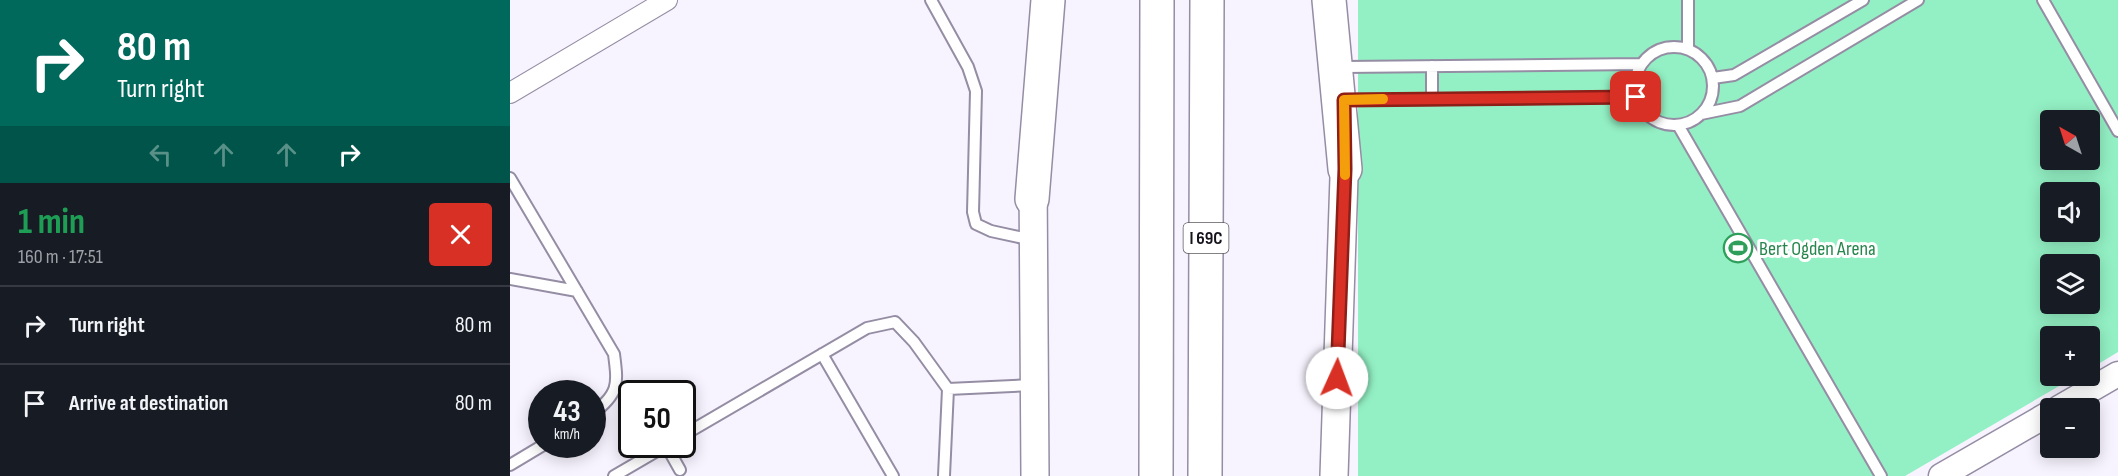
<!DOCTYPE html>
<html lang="en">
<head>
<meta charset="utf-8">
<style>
  :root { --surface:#171b24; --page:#242831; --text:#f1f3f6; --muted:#9ea1a6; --line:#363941 }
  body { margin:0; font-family:"Sofia Sans Condensed",sans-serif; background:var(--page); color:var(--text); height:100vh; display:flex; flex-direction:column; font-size:22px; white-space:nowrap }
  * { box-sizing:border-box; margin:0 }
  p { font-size:20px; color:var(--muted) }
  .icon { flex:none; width:33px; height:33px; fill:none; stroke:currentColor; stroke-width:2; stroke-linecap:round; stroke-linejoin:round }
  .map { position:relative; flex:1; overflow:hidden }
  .details { display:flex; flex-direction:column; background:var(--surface); width:510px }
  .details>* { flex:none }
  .banner { background:#00695c; color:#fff; overflow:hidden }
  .needle { width:39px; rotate:321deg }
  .fabs { position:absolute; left:1530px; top:110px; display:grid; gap:12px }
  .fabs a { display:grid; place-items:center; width:60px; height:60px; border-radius:6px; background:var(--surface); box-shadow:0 3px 15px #0003; font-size:30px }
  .speed { position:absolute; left:18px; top:380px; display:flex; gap:12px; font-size:30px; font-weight:700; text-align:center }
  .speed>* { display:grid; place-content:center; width:78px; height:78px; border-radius:50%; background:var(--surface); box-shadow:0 3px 15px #0003; line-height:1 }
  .speed small { font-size:15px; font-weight:400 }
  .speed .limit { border:3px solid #111; border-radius:9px; background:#fff; color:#111 }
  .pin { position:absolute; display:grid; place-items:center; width:51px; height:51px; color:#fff; margin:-26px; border-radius:12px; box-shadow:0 3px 9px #0006 }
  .me { position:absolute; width:66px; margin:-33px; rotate:2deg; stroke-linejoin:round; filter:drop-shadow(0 0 4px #0008) }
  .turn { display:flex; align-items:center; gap:21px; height:126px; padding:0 18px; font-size:27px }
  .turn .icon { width:78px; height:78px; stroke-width:2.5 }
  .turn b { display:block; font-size:42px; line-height:51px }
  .lanes { display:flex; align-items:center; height:57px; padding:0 18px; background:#0003; justify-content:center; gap:30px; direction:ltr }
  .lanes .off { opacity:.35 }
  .round { display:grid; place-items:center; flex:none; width:63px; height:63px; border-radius:6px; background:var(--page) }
  .summary { display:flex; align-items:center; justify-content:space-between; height:102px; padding:0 18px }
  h1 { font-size:36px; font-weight:700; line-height:45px; color:#1e9e55 }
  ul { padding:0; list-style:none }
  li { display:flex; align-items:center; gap:18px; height:78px; padding:0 18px; border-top:2px solid var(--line) }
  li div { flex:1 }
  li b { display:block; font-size:22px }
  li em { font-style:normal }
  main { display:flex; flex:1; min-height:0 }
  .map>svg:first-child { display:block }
</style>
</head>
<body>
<main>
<section class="details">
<div class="banner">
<div class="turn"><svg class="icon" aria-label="right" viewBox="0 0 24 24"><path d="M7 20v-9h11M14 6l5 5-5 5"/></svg><div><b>80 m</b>Turn right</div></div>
<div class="lanes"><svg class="icon off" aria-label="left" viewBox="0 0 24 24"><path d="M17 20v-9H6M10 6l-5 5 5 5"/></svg><svg class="icon off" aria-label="ahead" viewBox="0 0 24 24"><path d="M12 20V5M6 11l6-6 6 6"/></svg><svg class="icon off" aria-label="ahead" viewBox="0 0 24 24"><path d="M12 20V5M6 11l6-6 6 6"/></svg><svg class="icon" aria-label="right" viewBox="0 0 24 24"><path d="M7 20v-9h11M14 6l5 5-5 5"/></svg></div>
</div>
<div class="summary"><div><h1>1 min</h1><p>160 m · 17:51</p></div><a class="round" style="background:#d93025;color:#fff"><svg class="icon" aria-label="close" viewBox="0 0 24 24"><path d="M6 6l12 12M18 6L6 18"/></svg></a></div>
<ul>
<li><svg class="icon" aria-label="right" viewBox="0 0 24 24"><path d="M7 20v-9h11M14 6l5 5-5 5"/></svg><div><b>Turn right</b></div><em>80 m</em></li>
<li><svg class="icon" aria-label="arrive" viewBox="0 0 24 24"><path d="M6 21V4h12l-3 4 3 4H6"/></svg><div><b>Arrive at destination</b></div><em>80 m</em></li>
</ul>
</section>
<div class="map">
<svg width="1608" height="476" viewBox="0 0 1608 476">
  <rect width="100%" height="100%" fill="#f8f4ff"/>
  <path fill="#93f0c4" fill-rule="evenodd" d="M 848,0 L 1608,0 L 1608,352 L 1580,369 L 1580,336 L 1540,336 L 1540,375 L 1568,375 L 1395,476 L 848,476 ZM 1540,120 L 1580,120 L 1580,159 L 1540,159 ZM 1540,192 L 1580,192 L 1580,231 L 1540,231 ZM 1540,264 L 1580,264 L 1580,303 L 1540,303 Z"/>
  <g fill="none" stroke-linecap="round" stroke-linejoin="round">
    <g stroke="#958da4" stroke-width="14">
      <path id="service" d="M 421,0 L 458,67 L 466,91 L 463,212 L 466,224 L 481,231 L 522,240
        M 1533,0 L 1608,131
        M1125 86a39 39 0 1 1 78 0a39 39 0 1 1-78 0Z
        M 1178,49 L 1178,0
        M 922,66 L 922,99
        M 834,67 L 1131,64
        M 1203,78 L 1224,75 L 1353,0
        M 834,100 L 1126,97
        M 1191,114 L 1230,106 L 1408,0
        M 1168,125 L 1371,476
        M 0,178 L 104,354 C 108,385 109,394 82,414
        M 0,279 L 67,291
        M 312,354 L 383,476
        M 172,436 L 357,328 L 385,322 L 404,342 L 438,389
        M 156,445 L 170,470
        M 0,465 L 35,444
        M 104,476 L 159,444
        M 434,476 L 438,389 L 524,385"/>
    </g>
    <g stroke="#958da4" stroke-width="22">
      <path id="minor" d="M 0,93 L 157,0"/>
    </g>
    <g stroke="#958da4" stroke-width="27">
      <path id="tertiary" d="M 1549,408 L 1608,374
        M 1431,476 L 1540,413"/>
    </g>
    <g stroke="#958da4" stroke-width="30">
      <path id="secondary" d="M 523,178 L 525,476
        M 824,476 L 835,147"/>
    </g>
    <g stroke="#958da4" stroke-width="36">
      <path id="motorway" d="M 819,0 L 835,169
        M 522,199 L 538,0
        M 646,476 L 647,0
        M 695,476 L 697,0"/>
    </g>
    <use href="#service" stroke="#fff" stroke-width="10"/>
    <use href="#minor" stroke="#fff" stroke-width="20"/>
    <use href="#tertiary" stroke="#fff" stroke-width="24"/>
    <use href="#secondary" stroke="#fff" stroke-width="27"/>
    <use href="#motorway" stroke="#fff" stroke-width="33"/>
  </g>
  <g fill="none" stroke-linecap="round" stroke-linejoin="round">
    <g stroke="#8d1f18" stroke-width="15">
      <path id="route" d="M 827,378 L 835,169 L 834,100 L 1126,97"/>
    </g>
    <use href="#route" stroke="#d93025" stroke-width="10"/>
    <path stroke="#f59e0b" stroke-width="10" d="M 835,175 L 834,100 L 873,99"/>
  </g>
  <defs>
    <g id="stadium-ring" transform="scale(1.5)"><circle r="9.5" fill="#fff" stroke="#2e9e5b" stroke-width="1.5"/><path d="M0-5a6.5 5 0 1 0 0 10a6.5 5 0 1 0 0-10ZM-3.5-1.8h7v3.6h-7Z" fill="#2e9e5b"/></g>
  </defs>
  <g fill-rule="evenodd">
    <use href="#stadium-ring" x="1228" y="248"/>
  </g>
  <g text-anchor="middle" stroke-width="6" stroke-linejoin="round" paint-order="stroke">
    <rect fill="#fff" stroke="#5c5a60" stroke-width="1.5" x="673.5" y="223" width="45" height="30" rx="4.5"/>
    <g font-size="18" font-weight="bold" fill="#16131c">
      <text x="696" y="244">I 69C</text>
    </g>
    <g font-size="20" fill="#27864d" stroke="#fff" text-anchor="start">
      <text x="1249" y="255">Bert Ogden Arena</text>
    </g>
  </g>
</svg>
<div class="fabs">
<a><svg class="needle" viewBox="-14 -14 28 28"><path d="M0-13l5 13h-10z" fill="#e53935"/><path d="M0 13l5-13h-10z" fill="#9ea1a6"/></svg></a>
<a><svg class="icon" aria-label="sound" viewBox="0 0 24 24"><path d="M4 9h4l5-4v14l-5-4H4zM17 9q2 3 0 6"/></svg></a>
<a><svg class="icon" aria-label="layers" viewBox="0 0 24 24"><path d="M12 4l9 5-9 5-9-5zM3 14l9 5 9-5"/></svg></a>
<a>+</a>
<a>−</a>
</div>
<div class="speed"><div>43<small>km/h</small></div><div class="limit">50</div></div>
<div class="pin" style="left:1126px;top:97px;background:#d93025"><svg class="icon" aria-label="arrive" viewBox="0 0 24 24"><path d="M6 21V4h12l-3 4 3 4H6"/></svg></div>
<svg class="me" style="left:827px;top:378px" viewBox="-20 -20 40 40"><circle r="19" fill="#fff"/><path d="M0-13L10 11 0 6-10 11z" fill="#d93025"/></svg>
</div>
</main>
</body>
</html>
